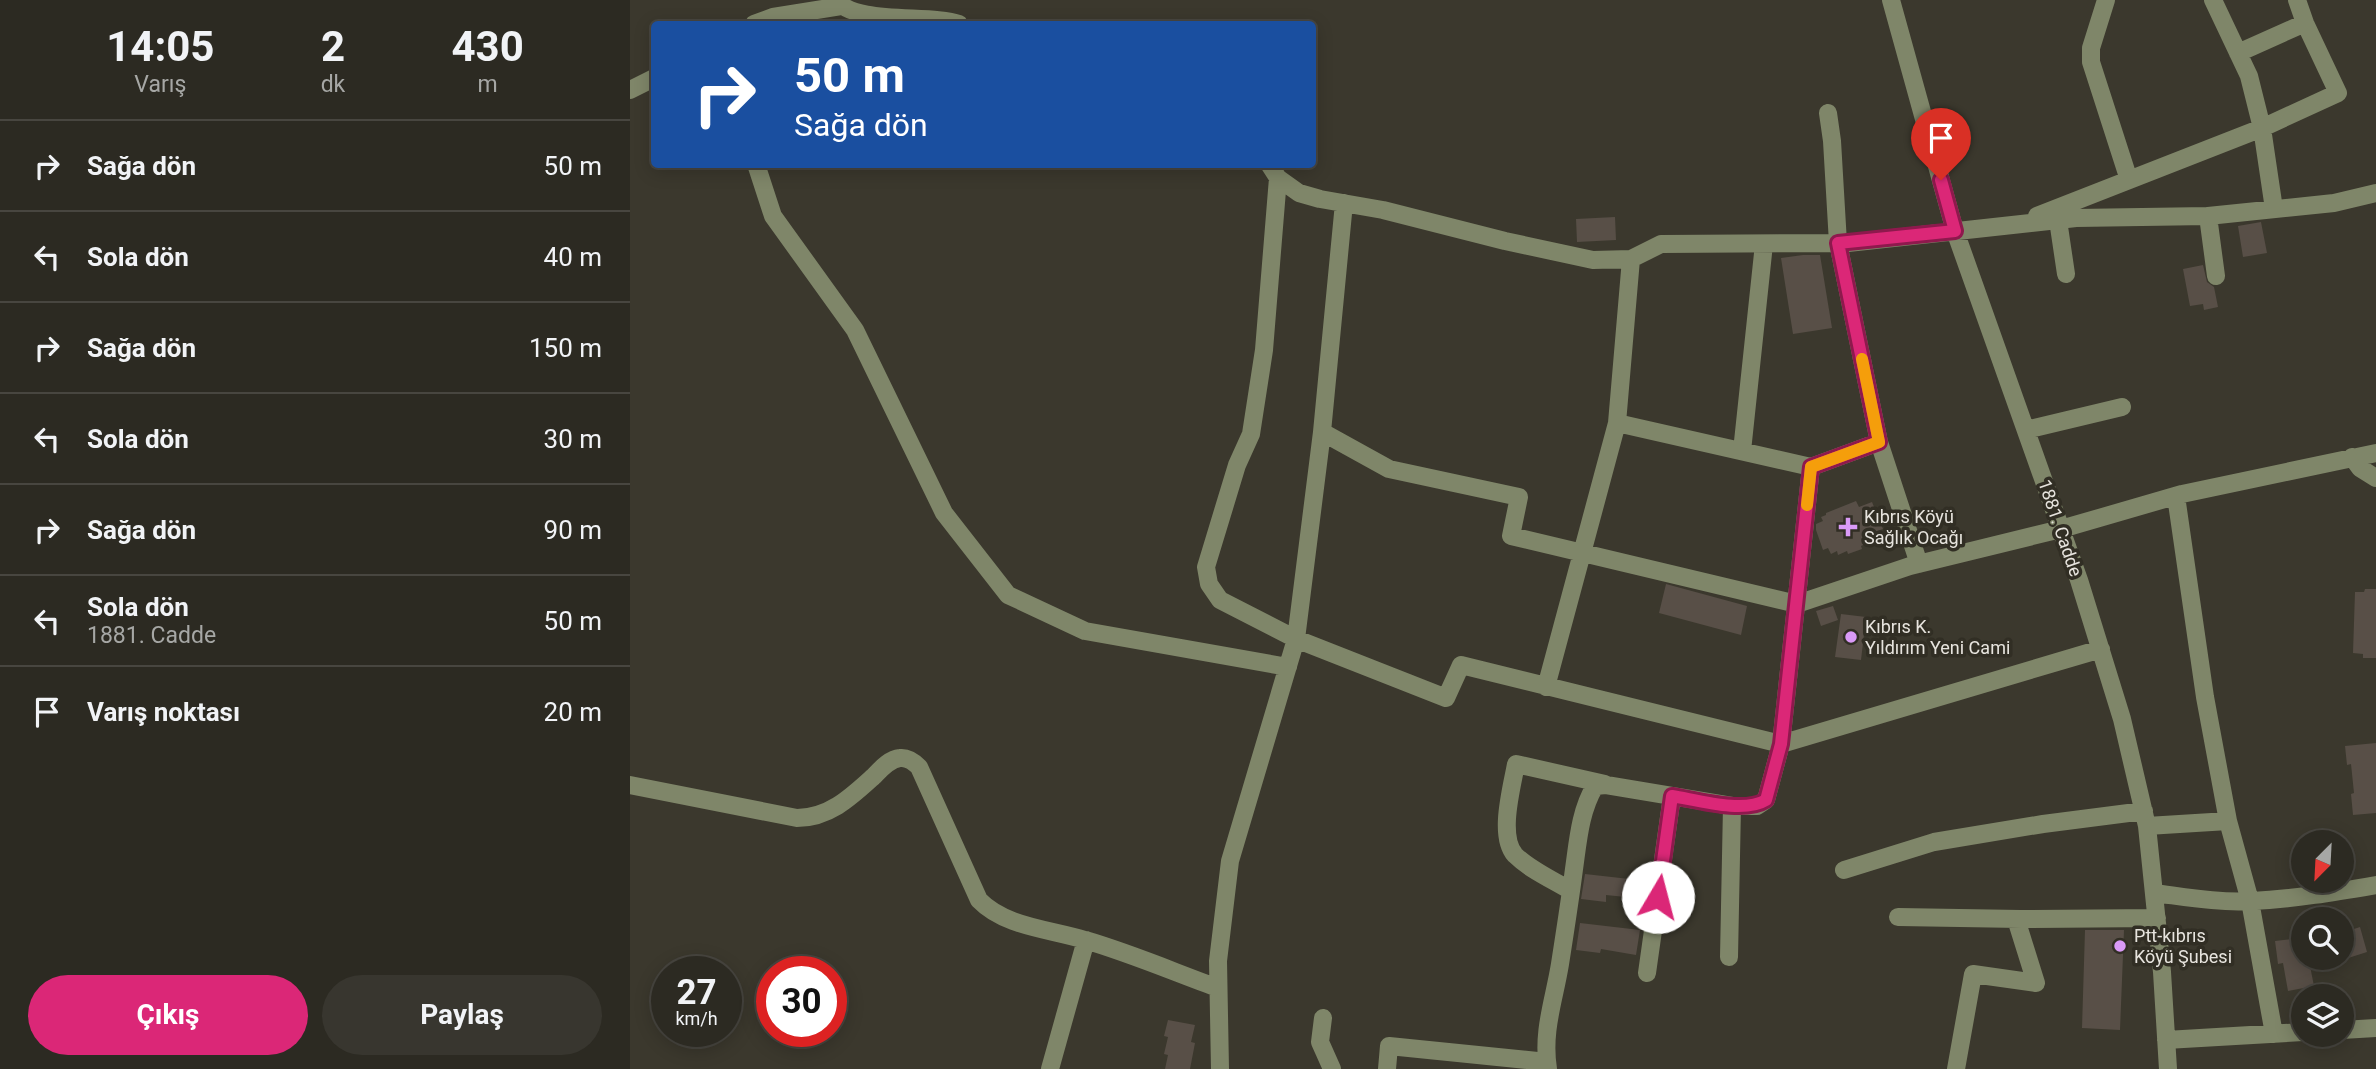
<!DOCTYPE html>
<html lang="tr">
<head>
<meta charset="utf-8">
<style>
  :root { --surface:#2c2a22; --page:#38362f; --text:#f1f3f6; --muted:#a6a7a5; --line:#484640; --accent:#db2777 }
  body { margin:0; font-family:Roboto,sans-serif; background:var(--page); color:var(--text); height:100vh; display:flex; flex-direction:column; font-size:26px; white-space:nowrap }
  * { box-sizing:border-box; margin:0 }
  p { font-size:23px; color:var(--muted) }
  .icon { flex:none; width:38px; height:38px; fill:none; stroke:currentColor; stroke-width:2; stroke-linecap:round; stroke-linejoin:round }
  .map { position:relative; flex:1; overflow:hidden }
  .drawer { display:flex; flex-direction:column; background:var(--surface); width:630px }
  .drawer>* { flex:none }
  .guide { position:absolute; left:21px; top:21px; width:665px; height:147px; border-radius:7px; box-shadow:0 4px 18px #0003,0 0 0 2px var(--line); background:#1a4fa0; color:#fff; overflow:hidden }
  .needle { width:46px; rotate:204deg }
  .fabs { position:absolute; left:1661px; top:830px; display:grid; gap:14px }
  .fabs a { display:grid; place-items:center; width:63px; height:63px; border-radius:50%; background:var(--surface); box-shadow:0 4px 18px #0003,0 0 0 2px var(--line); font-size:35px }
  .speed { position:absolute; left:21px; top:956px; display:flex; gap:14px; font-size:35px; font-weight:700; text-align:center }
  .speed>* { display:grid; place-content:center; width:91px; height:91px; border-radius:50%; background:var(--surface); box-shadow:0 4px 18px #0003,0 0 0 2px var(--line); line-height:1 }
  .speed small { font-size:18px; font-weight:400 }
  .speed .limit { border:10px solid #d22; background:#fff; color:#111 }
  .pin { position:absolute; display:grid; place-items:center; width:60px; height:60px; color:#fff; margin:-72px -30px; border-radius:50% 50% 50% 0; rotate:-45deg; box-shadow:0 0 7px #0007 }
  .pin .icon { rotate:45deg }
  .me { position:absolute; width:77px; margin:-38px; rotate:8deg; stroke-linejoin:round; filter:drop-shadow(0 0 5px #0008) }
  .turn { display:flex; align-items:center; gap:24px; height:147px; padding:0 28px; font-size:32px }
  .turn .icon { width:91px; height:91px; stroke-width:2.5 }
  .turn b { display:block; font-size:49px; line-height:60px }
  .eta { display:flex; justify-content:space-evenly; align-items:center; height:119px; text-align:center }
  .eta b { font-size:42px; font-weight:700; line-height:49px }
  .primary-button { display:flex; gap:14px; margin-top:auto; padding:14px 28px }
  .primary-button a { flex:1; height:80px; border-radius:42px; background:var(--accent); color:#fff; font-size:28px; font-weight:700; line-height:80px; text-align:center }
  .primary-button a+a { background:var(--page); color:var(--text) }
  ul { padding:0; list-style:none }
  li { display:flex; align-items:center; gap:21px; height:91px; padding:0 28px; border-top:2px solid var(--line) }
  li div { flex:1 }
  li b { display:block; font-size:26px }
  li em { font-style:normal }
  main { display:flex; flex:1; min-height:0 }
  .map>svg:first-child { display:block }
</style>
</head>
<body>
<main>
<section class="drawer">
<div class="eta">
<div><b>14:05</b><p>Varış</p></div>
<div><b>2</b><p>dk</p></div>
<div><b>430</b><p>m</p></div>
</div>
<ul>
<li><svg class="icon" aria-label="right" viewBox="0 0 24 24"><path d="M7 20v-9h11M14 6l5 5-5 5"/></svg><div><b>Sağa dön</b></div><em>50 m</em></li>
<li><svg class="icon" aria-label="left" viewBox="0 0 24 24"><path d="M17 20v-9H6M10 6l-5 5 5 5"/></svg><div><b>Sola dön</b></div><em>40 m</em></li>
<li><svg class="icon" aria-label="right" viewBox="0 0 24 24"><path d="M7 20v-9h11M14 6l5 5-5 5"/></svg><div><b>Sağa dön</b></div><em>150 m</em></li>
<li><svg class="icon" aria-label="left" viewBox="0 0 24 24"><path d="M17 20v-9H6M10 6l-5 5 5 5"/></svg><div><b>Sola dön</b></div><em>30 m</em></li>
<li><svg class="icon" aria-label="right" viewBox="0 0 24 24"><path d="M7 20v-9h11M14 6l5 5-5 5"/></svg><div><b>Sağa dön</b></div><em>90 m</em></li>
<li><svg class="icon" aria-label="left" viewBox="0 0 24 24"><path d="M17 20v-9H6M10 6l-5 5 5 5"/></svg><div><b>Sola dön</b><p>1881. Cadde</p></div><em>50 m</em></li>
<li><svg class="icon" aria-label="arrive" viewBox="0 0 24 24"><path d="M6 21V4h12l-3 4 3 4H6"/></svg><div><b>Varış noktası</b></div><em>20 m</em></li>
</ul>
<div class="primary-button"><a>Çıkış</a><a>Paylaş</a></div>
</section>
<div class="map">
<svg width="1746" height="1069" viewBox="0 0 1746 1069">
  <rect width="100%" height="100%" fill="#3b382d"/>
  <path fill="#584f47" d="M 985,217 L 986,240 L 947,242 L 946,219 Z
    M 1631,222 L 1637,253 L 1613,257 L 1608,226 Z
    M 1173,255 L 1190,255 L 1202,328 L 1163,334 L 1151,258 Z
    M 1573,265 L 1577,282 L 1584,287 L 1588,307 L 1574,310 L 1573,304 L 1560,306 L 1553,269 Z
    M 1226,501 L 1229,507 L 1242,502 L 1253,529 L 1247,531 L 1250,537 L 1231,546 L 1232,549 L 1218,554 L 1217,551 L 1208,555 L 1207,551 L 1201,554 L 1198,548 L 1193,550 L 1186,530 L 1186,524 L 1193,521 L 1191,517 L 1196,515 L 1196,513 Z
    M 1036,584 L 1117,606 L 1111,635 L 1029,613 Z
    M 1735,589 L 1746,589 L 1746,658 L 1733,658 L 1733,654 L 1723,653 L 1725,592 L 1734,592 Z
    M 1203,606 L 1208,620 L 1191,626 L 1186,611 Z
    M 1211,614 L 1236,617 L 1231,660 L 1205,657 Z
    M 1746,743 L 1746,813 L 1723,815 L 1721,794 L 1724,793 L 1721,764 L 1717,765 L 1715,746 Z
    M 955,874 L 1017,881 L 1015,899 L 976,895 L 976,902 L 951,899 Z
    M 950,923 L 1010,930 L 1006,955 L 971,949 L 970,953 L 946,950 Z
    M 1730,927 L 1737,952 L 1712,960 L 1712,933 Z
    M 1455,930 L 1494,930 L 1490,1030 L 1452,1028 Z
    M 1671,938 L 1675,967 L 1680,966 L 1684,986 L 1658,991 L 1653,963 L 1648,964 L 1645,941 Z
    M 538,1020 L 565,1025 L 561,1042 L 565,1043 L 560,1069 L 535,1069 L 538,1055 L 534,1054 L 538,1037 L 534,1036 Z"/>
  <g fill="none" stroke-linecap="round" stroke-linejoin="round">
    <path stroke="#7f8669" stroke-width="18" d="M 207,0 C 223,25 301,14 329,24
      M 1261,0 L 1325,231 L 1449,580 L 1492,719 L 1517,826 L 1532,972 L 1538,1069
      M 1476,0 L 1461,48 L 1461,62 L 1499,180
      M 1583,0 L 1619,76 L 1632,128 L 1644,209
      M 124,24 L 143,17 L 211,6
      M 1608,53 L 1675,23
      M 0,90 L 24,78
      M 1198,113 L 1202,141 L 1208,243 L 1249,442 L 1289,564
      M 126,164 L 143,216 L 225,330 L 314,513 L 378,595 L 455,631 L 658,667
      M 639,164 L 648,178 L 669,193 L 690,199 L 753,210 L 875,241 L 963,260 L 1001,259 L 1031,244 L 1218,243 L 1446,218 L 1578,216 L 1704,203 L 1746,193
      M 648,178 L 634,350 L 621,434 L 607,465 L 576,567 L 579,584 L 590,600 L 666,639 L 816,698 L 831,665 L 1151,744 L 1471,649
      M 1407,216 L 1632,128 L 1708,93 L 1675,23 L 1667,0
      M 1578,216 L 1586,276
      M 1428,220 L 1436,274
      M 987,423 L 1181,467 L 1249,442
      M 1396,430 L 1492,407
      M 692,432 L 759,469 L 889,497 L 881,536 L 1167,604 L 1280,566 L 1431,529 L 1552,494 L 1746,453
      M 1112,451 L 1134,244
      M 1722,457 L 1730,468 L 1746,478
      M 1546,496 L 1575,697 L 1598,821 L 1620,901 L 1644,1034
      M 916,687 L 987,423 L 1001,259
      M 0,785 L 167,818 C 199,818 221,797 243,777 C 250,770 259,759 270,758 C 278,757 284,762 289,767 L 349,900 C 375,927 420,929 455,940 C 500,953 544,972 588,988
      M 1517,826 L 1598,821
      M 1214,870 L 1304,842 L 1413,824 L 1514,811
      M 941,891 C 923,880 900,870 885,855 C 868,836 882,787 886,764 L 975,784
      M 1524,893 C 1556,897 1589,903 1622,901 C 1664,899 1705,892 1746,885
      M 1268,917 L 1391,919 L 1527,918
      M 1099,957 L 1102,806
      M 1017,973 L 1042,796
      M 693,1018 L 690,1042 L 702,1069
      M 1712,1030 L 1746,1028
      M 1536,1040 L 1673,1032
      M 420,1069 L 456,940
      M 590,1069 L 588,961 L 600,861 L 666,639 L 692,432 L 714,203
      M 757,1069 L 759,1046 L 917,1062
      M 918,1069 C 912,1031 924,1001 930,964 C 935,932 940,900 944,869 C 948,841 950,811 965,786 L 976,785 L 1102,806 L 1127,806 L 1136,800 L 1151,744 L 1181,467
      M 1326,1069 L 1343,974 L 1406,983 L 1386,919"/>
  </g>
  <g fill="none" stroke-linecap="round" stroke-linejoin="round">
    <g stroke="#8e194d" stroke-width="18">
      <path id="route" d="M 1028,897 L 1042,796 C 1067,800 1114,814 1136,800 L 1151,744 L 1181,467 L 1249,442 L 1208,243 L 1325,231 L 1311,180"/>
    </g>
    <use href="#route" stroke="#db2777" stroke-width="12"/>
    <path stroke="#f59e0b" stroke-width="12" d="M 1177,505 L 1181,467 L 1249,442 L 1232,359"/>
  </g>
  <g fill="#da9af7" stroke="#312e24" stroke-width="2.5">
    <path d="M1214.5 516.5h7v7h7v7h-7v7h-7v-7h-7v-7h7z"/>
    <circle cx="1221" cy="637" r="7"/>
    <circle cx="1490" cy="946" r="7"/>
  </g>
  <g text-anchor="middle" stroke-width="7" stroke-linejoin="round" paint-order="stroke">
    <g font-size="18" fill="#e7e4de" stroke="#312e24" text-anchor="start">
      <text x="1234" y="523">Kıbrıs Köyü<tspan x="1234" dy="21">Sağlık Ocağı</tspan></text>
      <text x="1235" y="633">Kıbrıs K.<tspan x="1235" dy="21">Yıldırım Yeni Cami</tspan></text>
      <text x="1504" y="942">Ptt-kıbrıs<tspan x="1504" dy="21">Köyü Şubesi</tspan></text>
    </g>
    <g font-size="18" fill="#e7e4de" stroke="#312e24">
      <text transform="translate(1430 528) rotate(71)" y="6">1881. Cadde</text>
    </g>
  </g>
</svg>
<div class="fabs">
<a><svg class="needle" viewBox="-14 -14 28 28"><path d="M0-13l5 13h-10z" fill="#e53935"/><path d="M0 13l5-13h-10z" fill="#a6a7a5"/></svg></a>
<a><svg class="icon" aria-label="search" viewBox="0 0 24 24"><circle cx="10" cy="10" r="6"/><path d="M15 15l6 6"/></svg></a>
<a><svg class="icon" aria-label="layers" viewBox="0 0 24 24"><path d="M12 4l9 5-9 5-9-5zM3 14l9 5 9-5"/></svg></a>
</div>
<div class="speed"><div>27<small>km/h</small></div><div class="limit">30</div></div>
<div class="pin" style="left:1311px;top:180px;background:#d93025"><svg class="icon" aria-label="arrive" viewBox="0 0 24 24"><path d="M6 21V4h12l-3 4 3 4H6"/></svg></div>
<svg class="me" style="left:1028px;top:897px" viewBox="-20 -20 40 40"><circle r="19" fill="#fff"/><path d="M0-13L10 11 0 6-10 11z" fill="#db2777"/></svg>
<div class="guide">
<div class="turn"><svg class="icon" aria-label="right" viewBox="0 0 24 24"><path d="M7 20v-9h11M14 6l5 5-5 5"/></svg><div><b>50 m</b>Sağa dön</div></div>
</div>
</div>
</main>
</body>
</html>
